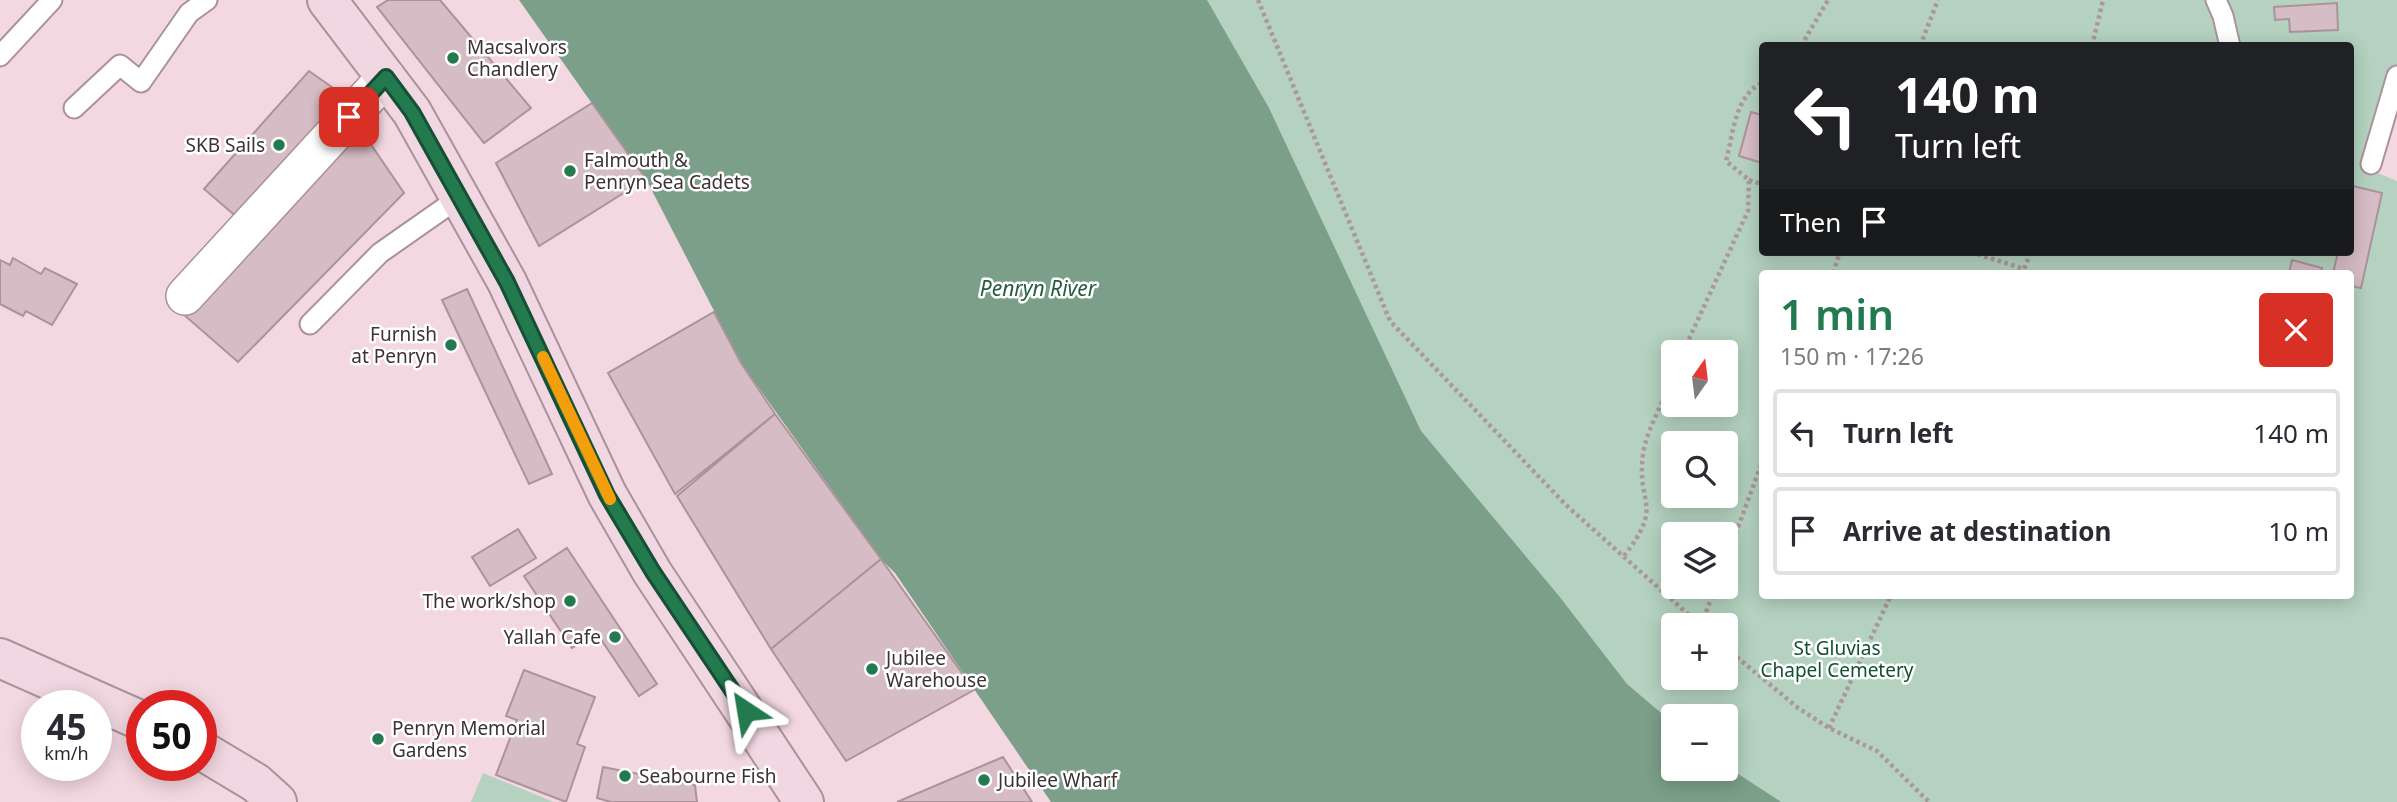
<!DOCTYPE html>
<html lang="en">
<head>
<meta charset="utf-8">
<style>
  :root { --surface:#fff; --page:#f2f2f3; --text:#2b2b33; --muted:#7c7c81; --line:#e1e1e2; --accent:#227a4e }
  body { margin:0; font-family:"Noto Sans",sans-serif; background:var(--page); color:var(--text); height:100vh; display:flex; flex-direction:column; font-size:26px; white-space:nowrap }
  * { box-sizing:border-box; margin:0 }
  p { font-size:23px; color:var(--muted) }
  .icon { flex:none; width:38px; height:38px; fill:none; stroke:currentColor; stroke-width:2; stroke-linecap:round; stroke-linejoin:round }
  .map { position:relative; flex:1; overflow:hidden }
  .side { position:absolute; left:1759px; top:270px; width:595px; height:329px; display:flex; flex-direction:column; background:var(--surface); border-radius:7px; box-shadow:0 4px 18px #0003 }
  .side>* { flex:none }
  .top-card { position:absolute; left:1759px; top:42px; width:595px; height:214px; border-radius:7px; box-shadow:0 4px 18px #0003; background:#202124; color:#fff; overflow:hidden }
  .needle { width:46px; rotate:14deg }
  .tools { position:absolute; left:1661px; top:340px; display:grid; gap:14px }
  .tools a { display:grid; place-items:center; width:77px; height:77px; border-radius:7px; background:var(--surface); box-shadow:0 4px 18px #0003; font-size:35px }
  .speed { position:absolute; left:21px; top:690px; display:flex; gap:14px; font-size:35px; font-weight:700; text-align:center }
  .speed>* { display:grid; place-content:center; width:91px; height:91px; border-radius:50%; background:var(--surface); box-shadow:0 4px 18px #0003; line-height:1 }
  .speed small { font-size:18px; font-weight:400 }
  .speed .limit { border:10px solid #d22; background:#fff; color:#111 }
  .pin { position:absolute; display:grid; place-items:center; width:60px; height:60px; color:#fff; margin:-30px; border-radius:14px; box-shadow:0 4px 10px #0006 }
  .me { position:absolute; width:77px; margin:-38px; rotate:327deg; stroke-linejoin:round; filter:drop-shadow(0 0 5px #0008) }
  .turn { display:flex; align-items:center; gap:24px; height:147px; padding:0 21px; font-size:32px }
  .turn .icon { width:91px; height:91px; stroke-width:2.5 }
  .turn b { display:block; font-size:49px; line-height:60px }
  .then { display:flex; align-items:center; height:66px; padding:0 21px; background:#0003; gap:14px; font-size:26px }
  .round { display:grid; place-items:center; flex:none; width:74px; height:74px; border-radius:7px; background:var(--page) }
  .head { display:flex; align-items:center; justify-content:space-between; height:119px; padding:0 21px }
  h1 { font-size:42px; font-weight:600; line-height:52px; color:var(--accent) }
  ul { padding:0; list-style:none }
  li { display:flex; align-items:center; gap:21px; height:88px; margin:0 14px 10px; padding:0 7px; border:4px solid var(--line); border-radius:7px }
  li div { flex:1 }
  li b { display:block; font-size:26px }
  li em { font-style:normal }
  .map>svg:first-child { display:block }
</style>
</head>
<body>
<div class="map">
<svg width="2397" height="802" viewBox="0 0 2397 802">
  <rect width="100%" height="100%" fill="#f3d8e1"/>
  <path fill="#b4d2bf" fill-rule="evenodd" d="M 635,0 L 2397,0 L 2397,69 L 2375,172 L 2397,181 L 2397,802 L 1181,802 ZM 2337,4 L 2338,30 L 2290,32 L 2289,19 L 2275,20 ZM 1762,46 L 2350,46 L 2350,200 L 2354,187 L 2382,194 L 2361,288 L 2350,286 L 2350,595 L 1762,595 L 1762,273 L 2289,273 L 2293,260 L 2322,268 L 2321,273 L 2333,273 L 2338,252 L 1762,252 ZM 1673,352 L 1726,352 L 1726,404 L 1673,404 ZM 1673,443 L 1726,443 L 1726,495 L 1673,495 ZM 1673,534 L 1726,534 L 1726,586 L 1673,586 ZM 1673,625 L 1726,625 L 1726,677 L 1673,677 ZM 1673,716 L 1726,716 L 1726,768 L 1673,768 Z
    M 483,773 L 554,802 L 471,802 Z"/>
  <path fill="#7c9f89" d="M 519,0 L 1207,0 L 1269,108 L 1421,431 L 1559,596 L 1627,684 L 1673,723 L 1673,768 L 1726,768 L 1726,766 L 1781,802 L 1051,802 L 895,573 L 881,559 L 741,363 L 648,183 Z"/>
  <path fill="#d6bcc5" stroke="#ab939b" stroke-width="2" d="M 388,0 L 440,0 L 531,108 L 484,143 L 377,7 Z
    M 2337,3 L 2338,30 L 2290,32 L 2289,19 L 2275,20 L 2274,7 Z
    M 309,71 L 353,102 L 245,224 L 204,189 Z
    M 592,103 L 646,179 L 539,246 L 496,163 Z
    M 1751,112 L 1762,115 L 1762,163 L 1739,156 Z
    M 359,127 L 404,193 L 238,362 L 183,314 Z
    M 2353,186 L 2382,193 L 2361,288 L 2350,286 L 2350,273 L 2333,273 L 2338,252 L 2350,252 L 2350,200 Z
    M 13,258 L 41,274 L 45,268 L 77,284 L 52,325 L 26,311 L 23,316 L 0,304 L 0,260 L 10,265 Z
    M 2292,260 L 2322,268 L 2321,273 L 2289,273 Z
    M 467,289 L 552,474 L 529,484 L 442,300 Z
    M 714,312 L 741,363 L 775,414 L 675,494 L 608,373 Z
    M 775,414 L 881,559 L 771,649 L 677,496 Z
    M 518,529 L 536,558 L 490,586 L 472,557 Z
    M 567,548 L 657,684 L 639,696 L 596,632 L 572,648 L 524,576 Z
    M 881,559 L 974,690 L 846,761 L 771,649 Z
    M 524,670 L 595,697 L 577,744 L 585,747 L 566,802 L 496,775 L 517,720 L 506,716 Z
    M 1003,757 L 1032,802 L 897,802 Z
    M 603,767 L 695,785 L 697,802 L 611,802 L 597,798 Z"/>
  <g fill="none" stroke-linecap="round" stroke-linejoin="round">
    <g stroke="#aa919a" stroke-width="23">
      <path id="lane" d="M 2216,0 L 2223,16 L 2230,46
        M 0,56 L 52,0
        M 74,108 L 120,65 L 141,82 L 189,13 L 207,0
        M 2371,164 L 2397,76
        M 310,324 L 380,253 L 460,197"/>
    </g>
    <g stroke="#aa919a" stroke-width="40">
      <path id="street" d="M 185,296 L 386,77"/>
    </g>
    <g stroke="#aa919a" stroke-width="42">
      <path id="secondary" d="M 327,0 L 412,112 L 507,282 L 607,494 L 652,572 L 804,802
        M 0,658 L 142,721
        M 201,750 L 256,783 L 277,802"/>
    </g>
    <path stroke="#ab979d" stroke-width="4.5" stroke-dasharray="3.5 3.5" stroke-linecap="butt" d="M 1258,0 L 1390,321 L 1566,505 L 1700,625
      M 1801,46 L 1828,0
      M 1920,46 L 1938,0
      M 2092,46 L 2103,0
      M 1749,180 L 1762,184
      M 1971,252 L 2024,269 L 2031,252
      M 1833,273 L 1840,252
      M 1683,352 L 1748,211 L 1749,180 L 1726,161 C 1733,135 1735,95 1762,83
      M 1624,556 C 1665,503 1636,506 1643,454 C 1647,428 1664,402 1673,377
      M 1726,560 L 1762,462
      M 1701,625 L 1716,586
      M 1726,648 L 1798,708 L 1829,728 L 1877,751 L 1929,802
      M 1829,728 L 1891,595"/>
    <use href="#lane" stroke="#fff" stroke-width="19"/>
    <use href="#street" stroke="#fff" stroke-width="37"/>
    <use href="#secondary" stroke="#f1d7e1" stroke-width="38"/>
  </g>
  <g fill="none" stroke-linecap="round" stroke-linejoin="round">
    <g stroke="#164f33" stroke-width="18">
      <path id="route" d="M 349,117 L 386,77 L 412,112 L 507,282 L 607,495 L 653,572 L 746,711"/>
    </g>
    <use href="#route" stroke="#227a4e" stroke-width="12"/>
    <path stroke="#f59e0b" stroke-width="12" d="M 543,357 L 610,499"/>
  </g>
  <g fill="#227a4e" stroke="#fff" stroke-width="2.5">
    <circle cx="453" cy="58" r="7"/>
    <circle cx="279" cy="145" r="7"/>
    <circle cx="570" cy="171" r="7"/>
    <circle cx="451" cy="345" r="7"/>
    <circle cx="570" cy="601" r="7"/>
    <circle cx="615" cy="637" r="7"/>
    <circle cx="872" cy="669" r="7"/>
    <circle cx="378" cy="739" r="7"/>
    <circle cx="625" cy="776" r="7"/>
    <circle cx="984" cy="780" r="7"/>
  </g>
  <g text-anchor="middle" stroke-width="5" stroke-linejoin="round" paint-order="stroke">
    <g font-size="19" fill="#3c3235" stroke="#fff" text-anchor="start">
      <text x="467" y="54">Macsalvors<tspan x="467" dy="22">Chandlery</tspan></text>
      <text x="265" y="152" text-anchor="end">SKB Sails</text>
      <text x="584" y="167">Falmouth &amp;<tspan x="584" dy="22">Penryn Sea Cadets</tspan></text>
      <text x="437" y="341" text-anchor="end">Furnish<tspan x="437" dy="22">at Penryn</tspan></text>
      <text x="556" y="608" text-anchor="end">The work/shop</text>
      <text x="601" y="644" text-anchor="end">Yallah Cafe</text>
      <text x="886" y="665">Jubilee<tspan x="886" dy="22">Warehouse</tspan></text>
      <text x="392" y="735">Penryn Memorial<tspan x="392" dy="22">Gardens</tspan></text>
      <text x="639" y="783">Seabourne Fish</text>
      <text x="998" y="787">Jubilee Wharf</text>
    </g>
    <g font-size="19" fill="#124f31" stroke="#fff">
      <text x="1837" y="655">St Gluvias<tspan x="1837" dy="22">Chapel Cemetery</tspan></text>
    </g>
    <g font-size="21" font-style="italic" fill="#245e3f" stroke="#fff">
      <text x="1038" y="296">Penryn River</text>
    </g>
  </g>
</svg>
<div class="tools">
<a><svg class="needle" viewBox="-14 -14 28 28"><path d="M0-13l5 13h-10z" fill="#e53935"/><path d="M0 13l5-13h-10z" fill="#7c7c81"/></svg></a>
<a><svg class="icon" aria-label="search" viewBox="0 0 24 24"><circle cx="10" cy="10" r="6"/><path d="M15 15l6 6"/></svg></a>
<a><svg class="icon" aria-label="layers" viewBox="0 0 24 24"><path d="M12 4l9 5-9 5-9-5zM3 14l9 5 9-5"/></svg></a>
<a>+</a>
<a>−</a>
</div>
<div class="speed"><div>45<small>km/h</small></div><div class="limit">50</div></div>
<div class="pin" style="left:349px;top:117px;background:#d93025"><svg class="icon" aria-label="arrive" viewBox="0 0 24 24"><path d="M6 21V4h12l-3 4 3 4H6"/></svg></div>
<svg class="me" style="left:746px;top:711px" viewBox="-20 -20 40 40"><path d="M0-17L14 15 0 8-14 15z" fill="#227a4e" stroke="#fff" stroke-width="4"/></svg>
<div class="top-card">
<div class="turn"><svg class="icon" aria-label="left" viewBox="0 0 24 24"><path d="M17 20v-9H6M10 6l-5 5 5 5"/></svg><div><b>140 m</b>Turn left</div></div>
<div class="then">Then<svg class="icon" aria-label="arrive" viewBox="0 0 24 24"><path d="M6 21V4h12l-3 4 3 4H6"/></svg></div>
</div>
<section class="side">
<div class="head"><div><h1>1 min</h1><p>150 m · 17:26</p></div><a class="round" style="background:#d93025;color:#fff"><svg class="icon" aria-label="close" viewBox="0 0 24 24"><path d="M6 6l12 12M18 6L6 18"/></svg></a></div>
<ul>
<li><svg class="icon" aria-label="left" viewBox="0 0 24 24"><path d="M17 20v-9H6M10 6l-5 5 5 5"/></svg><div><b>Turn left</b></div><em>140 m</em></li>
<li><svg class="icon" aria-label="arrive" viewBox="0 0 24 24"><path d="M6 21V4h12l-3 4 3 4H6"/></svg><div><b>Arrive at destination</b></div><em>10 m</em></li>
</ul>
</section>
</div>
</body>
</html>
